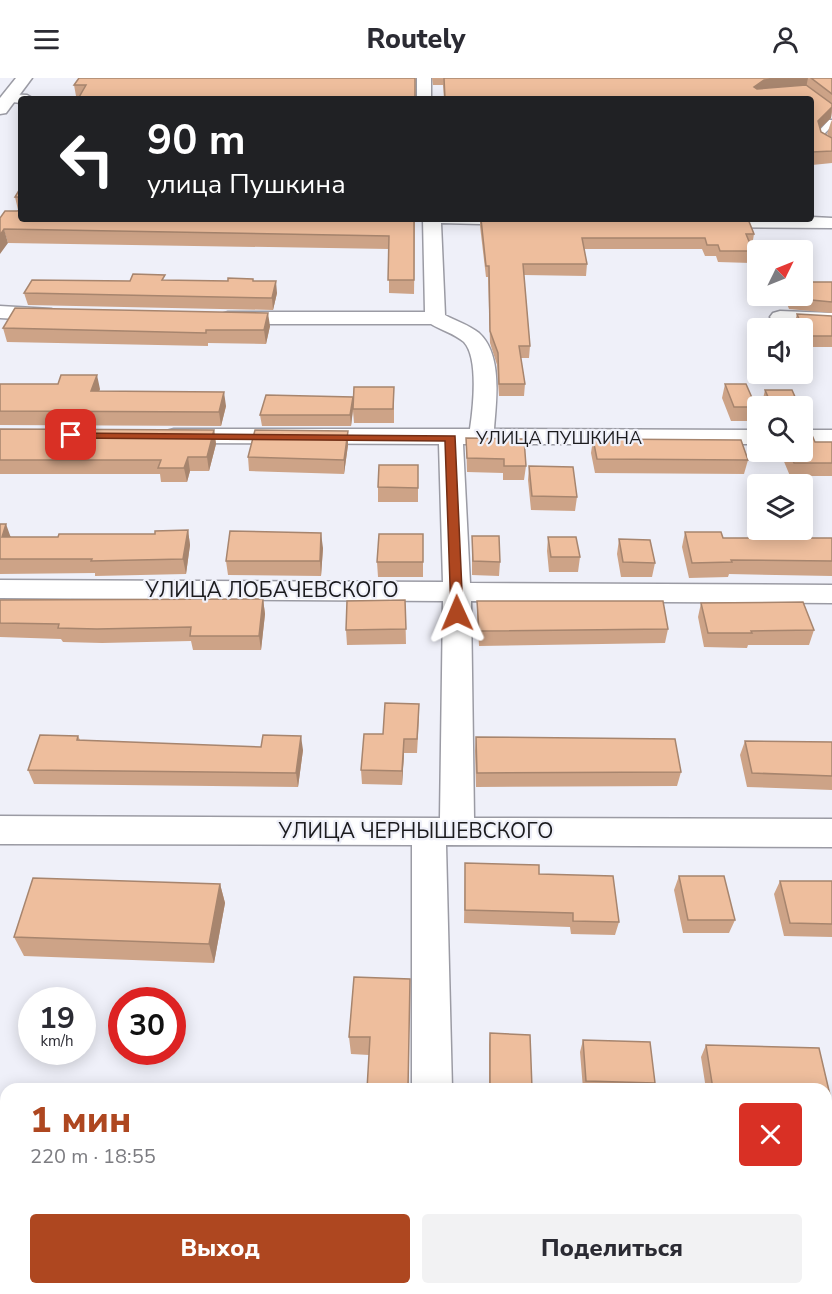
<!DOCTYPE html>
<html lang="ru">
<head>
<meta charset="utf-8">
<style>
  :root { --surface:#fff; --page:#f2f2f3; --text:#2b2b33; --muted:#7c7c81; --accent:#ae4720 }
  body { margin:0; font-family:"Nunito Sans",sans-serif; background:var(--page); color:var(--text); height:100vh; display:flex; flex-direction:column; font-size:22px; white-space:nowrap }
  * { box-sizing:border-box; margin:0 }
  p { font-size:20px; color:var(--muted) }
  .icon { flex:none; width:33px; height:33px; fill:none; stroke:currentColor; stroke-width:2; stroke-linecap:round; stroke-linejoin:round }
  .map { position:relative; flex:1; overflow:hidden }
  .sheet { position:absolute; left:0px; top:1005px; width:832px; height:212px; display:flex; flex-direction:column; background:var(--surface); border-radius:18px 18px 0 0; box-shadow:0 3px 15px #0003 }
  .sheet>* { flex:none }
  .top-card { position:absolute; left:18px; top:18px; width:796px; height:126px; border-radius:6px; box-shadow:0 3px 15px #0003; background:#202124; color:#fff; overflow:hidden }
  .needle { width:39px; rotate:47deg }
  .buttons { position:absolute; left:747px; top:162px; display:grid; gap:12px }
  .buttons a { display:grid; place-items:center; width:66px; height:66px; border-radius:6px; background:var(--surface); box-shadow:0 3px 15px #0003; font-size:30px }
  .speed { position:absolute; left:18px; top:909px; display:flex; gap:12px; font-size:30px; font-weight:700; text-align:center }
  .speed>* { display:grid; place-content:center; width:78px; height:78px; border-radius:50%; background:var(--surface); box-shadow:0 3px 15px #0003; line-height:1 }
  .speed small { font-size:15px; font-weight:400 }
  .speed .limit { border:9px solid #d22; background:#fff; color:#111 }
  .pin { position:absolute; display:grid; place-items:center; width:51px; height:51px; color:#fff; margin:-26px; border-radius:12px; box-shadow:0 3px 9px #0006 }
  .me { position:absolute; width:66px; margin:-33px; rotate:359deg; stroke-linejoin:round; filter:drop-shadow(0 0 4px #0008) }
  .turn { display:flex; align-items:center; gap:21px; height:126px; padding:0 30px; font-size:27px }
  .turn .icon { width:78px; height:78px; stroke-width:2.5 }
  .turn b { display:block; font-size:42px; line-height:51px }
  .round { display:grid; place-items:center; flex:none; width:63px; height:63px; border-radius:6px; background:var(--page) }
  .head { display:flex; align-items:center; justify-content:space-between; height:102px; padding:0 30px }
  h1 { font-size:36px; font-weight:800; line-height:45px; color:var(--accent) }
  .cta { display:flex; gap:12px; margin-top:auto; padding:12px 30px }
  .cta a { flex:1; height:69px; border-radius:6px; background:var(--accent); color:#fff; font-size:24px; font-weight:800; line-height:69px; text-align:center }
  .cta a+a { background:var(--page); color:var(--text) }
  header { display:flex; justify-content:space-between; align-items:center; height:78px; padding:0 30px; background:var(--surface); font-size:27px; font-weight:800 }
  .map>svg:first-child { display:block }
</style>
</head>
<body>
<header><svg class="icon" aria-label="menu" viewBox="0 0 24 24"><path d="M4 6h16M4 12h16M4 18h16"/></svg>Routely<svg class="icon" aria-label="person" viewBox="0 0 24 24"><circle cx="12" cy="8" r="4"/><path d="M4 21q1-7 8-7t8 7"/></svg></header>
<div class="map">
<svg width="832" height="1216" viewBox="0 0 832 1216">
  <rect width="100%" height="100%" fill="#eff0f9"/>
  <g fill="none" stroke-linecap="round" stroke-linejoin="round">
    <g stroke="#9b9ba4" stroke-width="3">
      <path id="lane" d="M 829,42 L 832,42 L 832,48 L 825,55 L 826,61 L 832,66 L 832,72 L 819,64 L 817,55 Z"/>
    </g>
    <g stroke="#9b9ba4" stroke-width="3">
      <path id="street" d="M 417,0 L 431,0 L 431,21 L 417,21 Z
        M 8,16 L 27,17 L 34,21 L 21,21 L 21,25 L 3,23 L 1,20 Z
        M 812,139 L 832,140 L 832,150 L 708,149 L 699,144 L 701,141 Z
        M 423,141 L 531,142 L 522,147 L 441,145 L 445,237 C 456,243 469,247 479,255 C 503,277 496,323 494,351 L 758,352 L 758,366 L 463,366 L 470,505 L 832,507 L 832,525 L 471,523 L 474,740 L 832,741 L 832,769 L 446,767 L 452,1011 L 412,1011 L 412,767 L 0,766 L 0,738 L 440,740 L 443,523 L 0,520 L 0,502 L 443,504 L 439,366 L 174,365 L 166,363 L 162,358 L 166,353 L 174,351 L 470,351 C 473,331 479,280 464,264 C 455,256 441,252 431,246 L 228,246 L 221,244 L 218,240 L 221,236 L 228,234 L 425,234 Z
        M 0,228 L 51,231 L 58,233 L 61,237 L 58,241 L 51,243 L 0,240 Z
        M 780,233 L 832,235 L 832,247 L 773,243 L 770,239 L 773,235 Z
        M 802,352 L 832,352 L 832,366 L 802,366 Z
        M 826,1032 L 832,1032 L 832,1074 L 826,1074 Z
        M 413,1210 L 459,1210 L 459,1216 L 413,1216 Z"/>
    </g>
    <g stroke="#9b9ba4" stroke-width="3">
      <path id="secondary" d="M 16,0 L 32,0 L 6,35 L 0,36 L 0,20 Z"/>
    </g>
    <use href="#lane" fill="#fff" fill-rule="evenodd"/>
    <use href="#street" fill="#fff" fill-rule="evenodd"/>
    <use href="#secondary" fill="#fff" fill-rule="evenodd"/>
  </g>
  <path fill="#cda387" d="M 415,0 L 79,18 L 76,18 L 74,7 Z
    M 432,0 L 832,0 L 832,34 L 831,40 L 820,50 L 821,54 L 829,58 L 827,56 L 831,44 L 832,42 L 832,85 L 812,87 L 812,21 L 444,21 L 443,7 L 433,7 Z
    M 21,109 L 21,141 L 415,141 L 414,216 L 389,215 L 389,171 L 8,165 L 0,140 L 20,132 L 18,132 L 15,119 Z
    M 480,141 L 748,141 L 754,156 L 752,168 L 751,168 L 753,173 L 751,185 L 718,184 L 716,178 L 705,178 L 702,171 L 584,171 L 587,186 L 586,198 L 524,197 L 530,268 L 529,280 L 521,280 L 525,306 L 524,318 L 499,318 L 497,287 L 490,265 L 488,199 L 486,199 L 480,148 Z
    M 253,201 L 253,203 L 277,215 L 273,232 L 28,227 L 24,215 L 130,203 L 165,202 L 228,203 Z
    M 832,204 L 832,235 L 789,231 L 784,218 L 802,218 Z
    M 797,236 L 832,238 L 832,269 L 802,269 L 802,250 L 796,250 L 794,247 Z
    M 270,248 L 266,266 L 208,265 L 208,268 L 7,264 L 3,250 Z
    M 0,306 L 100,311 L 99,313 L 226,328 L 221,348 L 0,347 Z
    M 725,306 L 756,329 L 752,343 L 731,343 L 722,320 Z
    M 394,309 L 394,345 L 354,345 L 353,333 L 351,348 L 262,348 L 260,337 L 353,326 Z
    M 765,312 L 799,328 L 763,328 L 762,325 Z
    M 0,351 L 214,352 L 216,366 L 209,393 L 190,393 L 187,404 L 161,404 L 160,396 L 0,396 Z
    M 805,354 L 815,364 L 832,364 L 832,398 L 790,398 L 780,374 L 802,374 Z
    M 466,360 L 526,388 L 524,402 L 503,402 L 503,395 L 467,394 Z
    M 593,361 L 748,382 L 744,396 L 595,395 L 591,375 Z
    M 348,367 L 344,396 L 249,393 L 248,379 Z
    M 418,387 L 418,424 L 378,424 L 378,409 Z
    M 529,388 L 577,419 L 575,433 L 531,432 L 528,402 Z
    M 0,446 L 11,459 L 58,459 L 155,456 L 188,452 L 190,467 L 186,496 L 95,498 L 95,495 L 0,496 Z
    M 685,454 L 723,460 L 832,460 L 832,498 L 729,496 L 728,499 L 689,500 L 682,469 Z
    M 423,456 L 423,499 L 378,499 L 377,484 Z
    M 472,458 L 500,484 L 499,498 L 472,497 Z
    M 548,459 L 580,479 L 578,494 L 549,494 L 547,473 Z
    M 619,461 L 655,485 L 652,499 L 621,499 L 617,476 Z
    M 323,470 L 321,498 L 228,497 L 226,483 Z
    M 263,521 L 265,536 L 261,572 L 193,572 L 191,563 L 102,565 L 63,564 L 61,561 L 0,559 L 0,522 Z
    M 405,522 L 406,566 L 347,567 L 346,552 Z
    M 477,523 L 668,551 L 665,565 L 479,568 L 477,537 Z
    M 701,525 L 814,552 L 809,567 L 748,567 L 747,570 L 704,569 L 698,539 Z
    M 419,640 L 417,675 L 404,675 L 402,707 L 362,706 L 361,692 L 383,656 Z
    M 78,658 L 80,662 L 303,672 L 298,709 L 34,706 L 28,692 Z
    M 476,659 L 681,694 L 677,708 L 476,709 L 475,673 Z
    M 745,663 L 832,664 L 832,712 L 747,709 L 740,677 Z
    M 465,785 L 539,796 L 619,844 L 615,857 L 571,856 L 570,849 L 464,845 Z
    M 679,798 L 735,842 L 729,855 L 683,855 L 674,812 Z
    M 780,803 L 832,803 L 832,859 L 784,858 L 774,816 Z
    M 220,806 L 225,825 L 214,885 L 24,878 L 14,859 Z
    M 354,899 L 409,1011 L 367,1011 L 369,977 L 351,976 L 349,959 Z
    M 490,955 L 530,957 L 531,1011 L 489,1011 L 489,967 Z
    M 583,962 L 655,1005 L 653,1011 L 583,1011 L 580,974 Z
    M 706,967 L 819,970 L 830,1017 L 826,1023 L 826,1011 L 706,1011 L 701,979 Z
    M 826,1097 L 832,1097 L 832,1168 L 826,1168 Z"/>
  <path fill="#a7856e" d="M 788,0 L 808,0 L 806,10 L 752,21 L 754,9 L 764,2 Z
    M 832,29 L 831,40 L 815,55 L 818,43 Z
    M 4,151 L 8,165 L 0,176 L 0,157 Z
    M 276,203 L 277,215 L 273,232 L 272,220 Z
    M 268,235 L 270,248 L 266,266 L 264,252 Z
    M 97,297 L 100,311 L 94,327 L 91,313 Z
    M 224,314 L 226,328 L 221,348 L 219,334 Z
    M 353,319 L 353,330 L 351,348 L 350,337 Z
    M 214,352 L 216,366 L 209,393 L 207,379 Z
    M 348,353 L 348,367 L 344,396 L 344,382 Z
    M 188,379 L 190,393 L 187,404 L 184,390 Z
    M 6,446 L 11,460 L 2,459 Z
    M 188,452 L 190,467 L 186,496 L 183,481 Z
    M 321,455 L 323,470 L 321,498 L 320,483 Z
    M 263,521 L 265,536 L 261,572 L 259,558 Z
    M 301,658 L 303,672 L 298,709 L 296,695 Z
    M 404,661 L 404,675 L 402,707 L 402,693 Z
    M 220,806 L 225,825 L 214,885 L 209,866 Z
    M 322,1210 L 327,1210 L 326,1216 L 321,1216 Z"/>
  <path fill="#eebe9d" stroke="#a7856e" stroke-width="1.5" d="M 79,0 L 415,0 L 415,21 L 78,21 L 86,7 L 74,7 Z
    M 444,0 L 788,0 L 764,2 L 754,9 L 757,11 L 806,7 L 832,26 L 832,29 L 818,43 L 821,54 L 832,60 L 832,73 L 812,74 L 812,21 L 445,21 Z
    M 811,0 L 832,0 L 832,16 Z
    M 21,109 L 21,126 L 20,126 L 19,119 L 15,119 Z
    M 21,132 L 21,141 L 414,141 L 414,202 L 388,202 L 389,158 L 4,151 L 0,157 L 0,140 L 5,133 L 17,133 Z
    M 481,141 L 748,141 L 754,156 L 746,156 L 753,173 L 720,173 L 718,167 L 707,167 L 705,160 L 582,160 L 587,186 L 523,186 L 530,268 L 519,268 L 525,306 L 499,306 L 498,275 L 490,253 L 489,188 L 486,188 Z
    M 133,196 L 165,197 L 162,202 L 228,203 L 228,200 L 253,201 L 253,203 L 276,203 L 272,220 L 24,215 L 32,202 L 130,203 Z
    M 802,204 L 832,204 L 832,224 L 791,220 L 790,218 L 802,218 Z
    M 15,230 L 268,235 L 264,252 L 206,252 L 206,255 L 3,250 Z
    M 797,236 L 832,238 L 832,258 L 806,258 Z
    M 61,297 L 97,297 L 91,313 L 224,314 L 219,334 L 0,333 L 0,306 L 58,306 Z
    M 725,306 L 746,306 L 756,329 L 734,329 Z
    M 354,309 L 394,309 L 393,331 L 353,331 Z
    M 765,312 L 792,312 L 799,328 L 772,328 Z
    M 266,317 L 353,319 L 350,337 L 260,337 Z
    M 802,336 L 804,339 L 805,354 L 811,355 L 815,364 L 832,364 L 832,385 L 794,385 L 790,374 L 802,374 Z
    M 0,351 L 214,352 L 207,379 L 188,379 L 184,390 L 158,390 L 161,382 L 0,382 Z
    M 255,352 L 348,353 L 344,382 L 248,379 Z
    M 466,360 L 524,361 L 526,388 L 504,388 L 504,381 L 467,380 Z
    M 593,361 L 741,362 L 748,382 L 597,381 Z
    M 379,387 L 418,387 L 418,410 L 378,409 Z
    M 529,388 L 573,389 L 577,419 L 532,418 Z
    M 0,446 L 6,446 L 2,459 L 58,459 L 59,456 L 155,456 L 155,453 L 188,452 L 183,481 L 91,483 L 92,481 L 0,481 Z
    M 230,453 L 321,455 L 320,483 L 226,483 Z
    M 685,454 L 721,454 L 723,460 L 832,460 L 832,483 L 731,482 L 732,484 L 692,485 Z
    M 379,456 L 423,456 L 423,484 L 377,484 Z
    M 472,458 L 499,458 L 500,484 L 473,483 Z
    M 548,459 L 576,459 L 580,479 L 551,479 Z
    M 619,461 L 650,462 L 655,485 L 623,484 Z
    M 263,521 L 259,558 L 190,558 L 191,549 L 97,551 L 58,550 L 59,546 L 0,545 L 0,522 Z
    M 405,522 L 406,551 L 346,552 L 347,523 Z
    M 477,523 L 663,523 L 668,551 L 479,553 Z
    M 803,524 L 814,552 L 751,553 L 752,555 L 708,555 L 701,525 Z
    M 385,625 L 419,626 L 417,661 L 404,661 L 402,693 L 361,692 L 364,656 L 383,656 Z
    M 40,657 L 78,658 L 77,662 L 261,669 L 263,657 L 301,658 L 296,695 L 28,692 Z
    M 476,659 L 675,661 L 681,694 L 477,695 Z
    M 745,663 L 832,664 L 832,698 L 752,695 Z
    M 465,785 L 539,787 L 539,796 L 613,798 L 619,844 L 573,843 L 573,835 L 465,832 Z
    M 679,798 L 724,798 L 735,842 L 688,842 Z
    M 33,800 L 220,806 L 209,866 L 14,859 Z
    M 780,803 L 832,803 L 832,846 L 790,845 Z
    M 354,899 L 410,901 L 408,1011 L 367,1011 L 370,959 L 349,959 Z
    M 490,955 L 530,957 L 532,1010 L 490,1008 Z
    M 583,962 L 650,964 L 655,1005 L 586,1003 Z
    M 706,967 L 819,970 L 830,1017 L 826,1017 L 826,1011 L 713,1011 Z
    M 826,1097 L 832,1097 L 832,1159 L 826,1159 Z
    M 236,1210 L 322,1210 L 321,1216 L 236,1216 Z"/>
  <path fill="#ae4720" stroke="#712e15" stroke-width="1.5" d="M 67,355 L 455,358 L 463,535 L 457,539 L 451,535 L 445,363 L 71,360 L 67,359 Z"/>
  <g text-anchor="middle" stroke-width="4.5" stroke-linejoin="round" paint-order="stroke">
    <g font-size="18" fill="#1b1b1e" stroke="#eff0f9">
      <text x="559" y="366">УЛИЦА ПУШКИНА</text>
    </g>
    <g font-size="21" fill="#1b1b1e" stroke="#eff0f9">
      <text x="272" y="519">УЛИЦА ЛОБАЧЕВСКОГО</text>
      <text x="416" y="760">УЛИЦА ЧЕРНЫШЕВСКОГО</text>
    </g>
  </g>
</svg>
<div class="buttons">
<a><svg class="needle" viewBox="-14 -14 28 28"><path d="M0-13l5 13h-10z" fill="#e53935"/><path d="M0 13l5-13h-10z" fill="#7c7c81"/></svg></a>
<a><svg class="icon" aria-label="sound" viewBox="0 0 24 24"><path d="M4 9h4l5-4v14l-5-4H4zM17 9q2 3 0 6"/></svg></a>
<a><svg class="icon" aria-label="search" viewBox="0 0 24 24"><circle cx="10" cy="10" r="6"/><path d="M15 15l6 6"/></svg></a>
<a><svg class="icon" aria-label="layers" viewBox="0 0 24 24"><path d="M12 4l9 5-9 5-9-5zM3 14l9 5 9-5"/></svg></a>
</div>
<div class="speed"><div>19<small>km/h</small></div><div class="limit">30</div></div>
<div class="pin" style="left:71px;top:357px;background:#d93025"><svg class="icon" aria-label="arrive" viewBox="0 0 24 24"><path d="M6 21V4h12l-3 4 3 4H6"/></svg></div>
<svg class="me" style="left:457px;top:535px" viewBox="-20 -20 40 40"><path d="M0-17L14 15 0 8-14 15z" fill="#ae4720" stroke="#fff" stroke-width="4"/></svg>
<div class="top-card">
<div class="turn"><svg class="icon" aria-label="left" viewBox="0 0 24 24"><path d="M17 20v-9H6M10 6l-5 5 5 5"/></svg><div><b>90 m</b>улица Пушкина</div></div>
</div>
<section class="sheet">
<div class="head"><div><h1>1 мин</h1><p>220 m · 18:55</p></div><a class="round" style="background:#d93025;color:#fff"><svg class="icon" aria-label="close" viewBox="0 0 24 24"><path d="M6 6l12 12M18 6L6 18"/></svg></a></div>
<div class="cta"><a>Выход</a><a>Поделиться</a></div>
</section>
</div>
</body>
</html>
